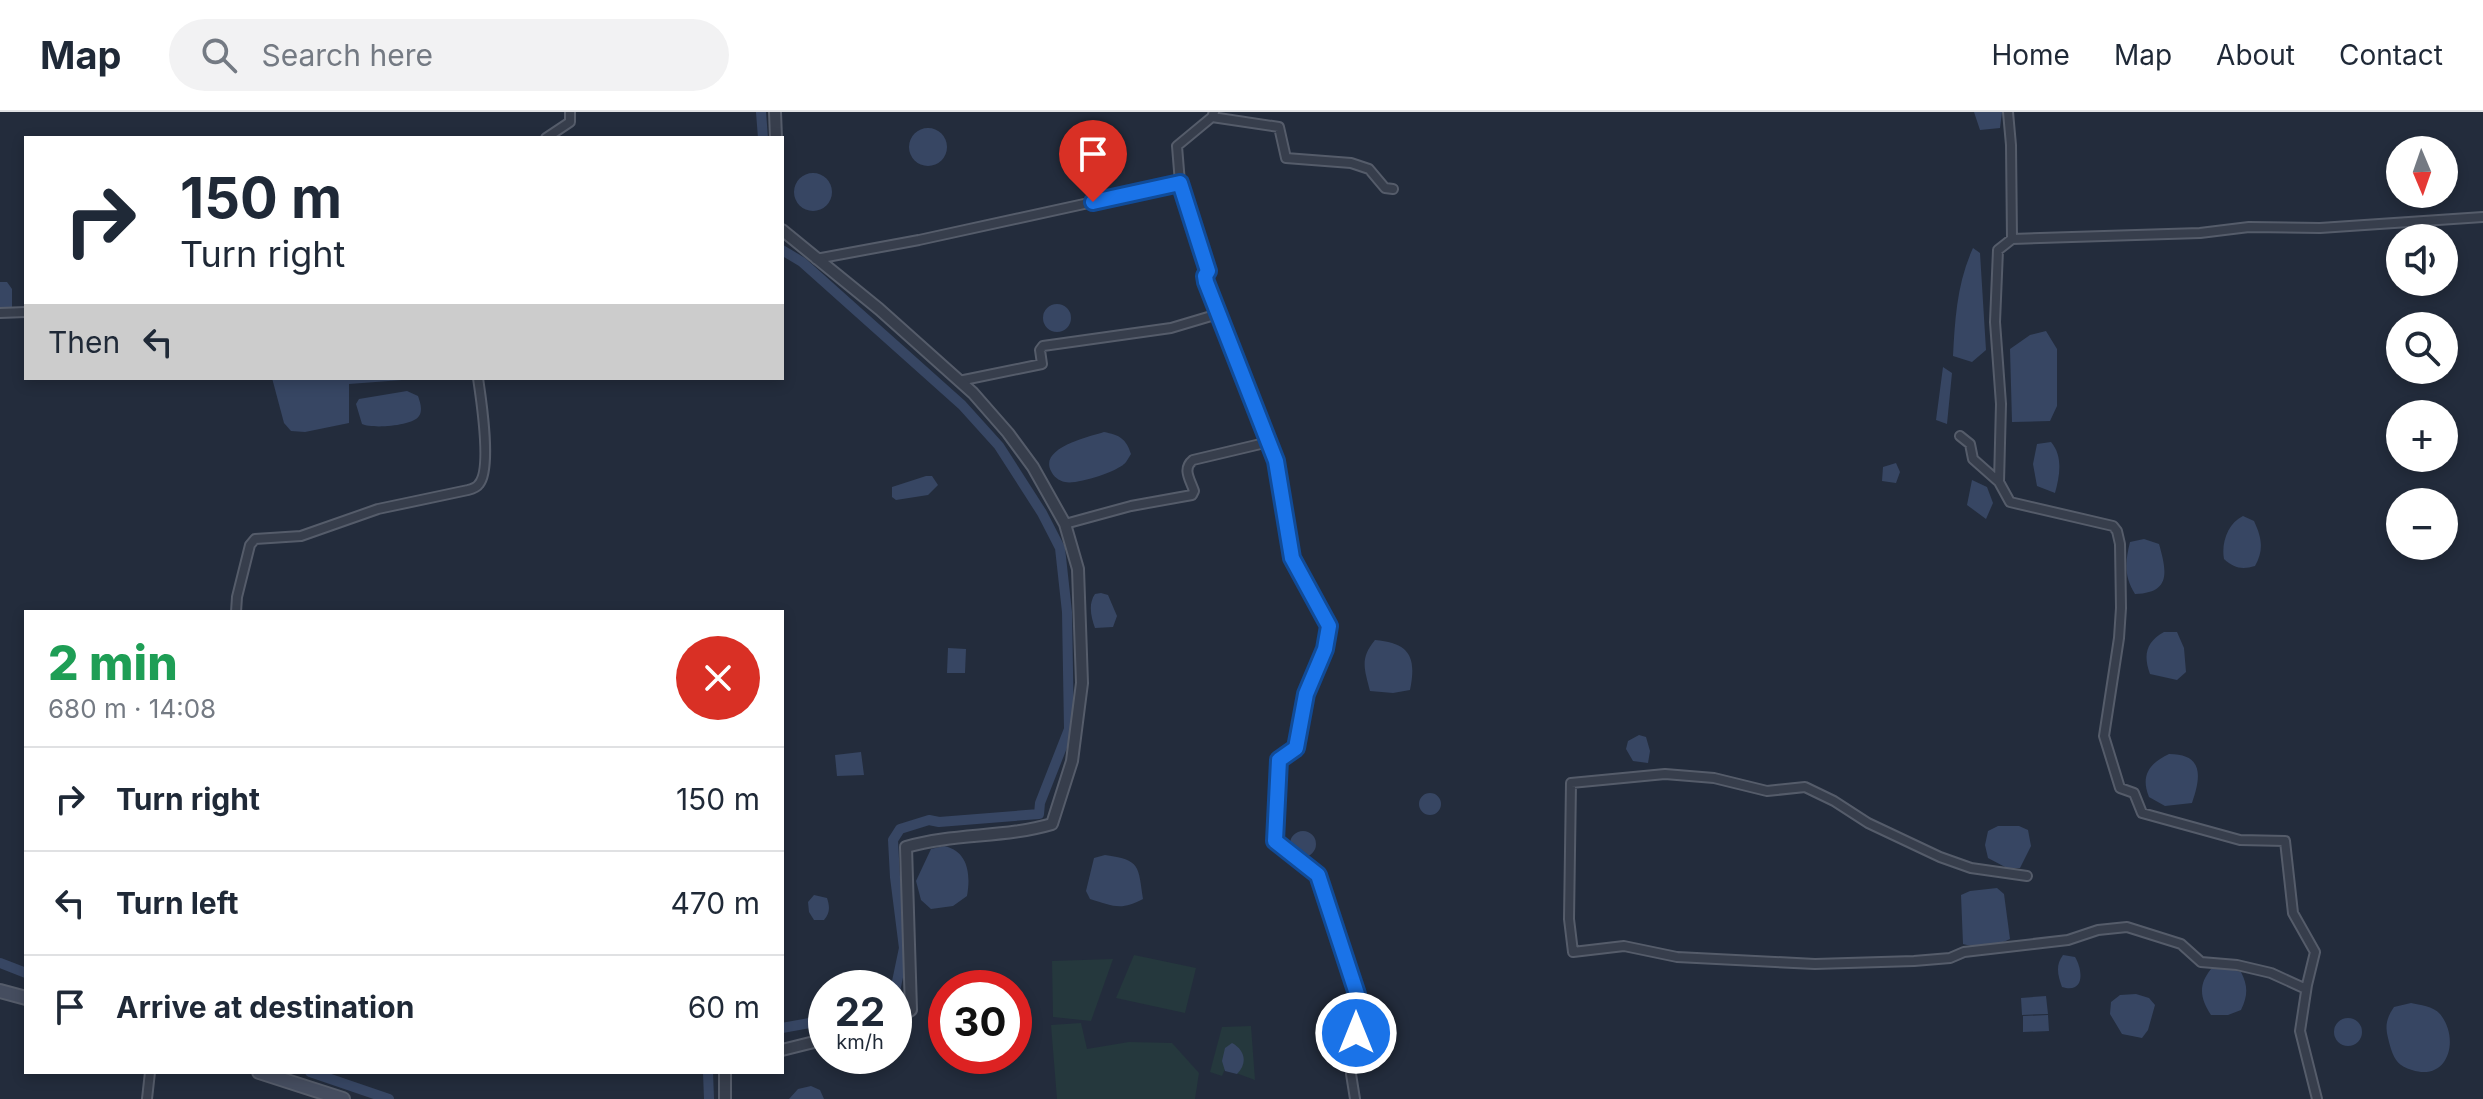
<!DOCTYPE html>
<html lang="en">
<head>
<meta charset="utf-8">
<style>
  :root { --surface:#fff; --page:#f2f2f3; --text:#1f2937; --muted:#747a83; --line:#e0e1e3 }
  body { margin:0; font-family:Inter,sans-serif; background:var(--page); color:var(--text); height:100vh; display:flex; flex-direction:column; font-size:30px; white-space:nowrap }
  * { box-sizing:border-box; margin:0 }
  p { font-size:26px; color:var(--muted) }
  .icon { flex:none; width:44px; height:44px; fill:none; stroke:currentColor; stroke-width:2; stroke-linecap:round; stroke-linejoin:round }
  .map { position:relative; flex:1; overflow:hidden }
  .panel { position:absolute; left:24px; top:498px; width:760px; height:464px; display:flex; flex-direction:column; background:var(--surface); border-radius:0px; box-shadow:0 4px 12px #0003 }
  .panel>* { flex:none }
  .top-card { position:absolute; left:24px; top:24px; width:760px; height:244px; border-radius:0px; box-shadow:0 4px 12px #0003; background:#fff; color:var(--text); overflow:hidden }
  .needle { width:52px; rotate:178deg }
  .buttons { position:absolute; left:2386px; top:24px; display:grid; gap:16px }
  .buttons a { display:grid; place-items:center; width:72px; height:72px; border-radius:50%; background:var(--surface); box-shadow:0 4px 12px #0003; font-size:40px }
  .speed { position:absolute; left:808px; top:858px; display:flex; gap:16px; font-size:40px; font-weight:700; text-align:center }
  .speed>* { display:grid; place-content:center; width:104px; height:104px; border-radius:50%; background:var(--surface); box-shadow:0 4px 12px #0003; line-height:1 }
  .speed small { font-size:20px; font-weight:400 }
  .speed .limit { border:12px solid #d22; background:#fff; color:#111 }
  .pin { position:absolute; display:grid; place-items:center; width:68px; height:68px; color:#fff; margin:-82px -34px; border-radius:50% 50% 50% 0; rotate:-45deg; box-shadow:0 0 8px #0007 }
  .pin .icon { rotate:45deg }
  .me { position:absolute; width:88px; margin:-44px; rotate:0deg; stroke-linejoin:round; filter:drop-shadow(0 0 6px #0008) }
  .turn { display:flex; align-items:center; gap:28px; height:168px; padding:0 24px; font-size:36px }
  .turn .icon { width:104px; height:104px; stroke-width:2.5 }
  .turn b { display:block; font-size:56px; line-height:68px }
  .then { display:flex; align-items:center; height:76px; padding:0 24px; background:#0003; gap:16px; font-size:30px }
  .round { display:grid; place-items:center; flex:none; width:84px; height:84px; border-radius:42px; background:var(--page) }
  .headline { display:flex; align-items:center; justify-content:space-between; height:136px; padding:0 24px }
  h1 { font-size:48px; font-weight:800; line-height:60px; color:#1e9e55 }
  ul { padding:0; list-style:none }
  li { display:flex; align-items:center; gap:24px; height:104px; padding:0 24px; border-top:2px solid var(--line) }
  li div { flex:1 }
  li b { display:block; font-size:30px }
  li em { font-style:normal }
  header { display:flex; align-items:center; gap:48px; box-sizing:border-box; height:112px; padding:0 40px; background:var(--surface); border-bottom:2px solid var(--line) }
  header strong { font-size:38px }
  nav { display:flex; gap:44px; margin-inline-start:auto; font-size:28px }
  .search { width:560px; height:72px; background:var(--page); display:flex; align-items:center; gap:20px; box-sizing:border-box; padding:0 28px; border-radius:44px; color:var(--muted); font-size:30px }
  .map>svg:first-child { display:block }
</style>
</head>
<body>
<header>
<strong>Map</strong>
<div class="search"><svg class="icon" aria-label="search" viewBox="0 0 24 24"><circle cx="10" cy="10" r="6"/><path d="M15 15l6 6"/></svg>Search here</div>
<nav><a>Home</a><a>Map</a><a>About</a><a>Contact</a></nav>
</header>
<div class="map">
<svg width="2483" height="987" viewBox="0 0 2483 987">
  <rect width="100%" height="100%" fill="#232c3c"/>
  <path fill="#25383d" d="M 1134,843 L 1196,856 L 1185,901 L 1116,886 Z
    M 1113,847 L 1091,909 L 1053,905 L 1052,849 Z
    M 1081,911 L 1087,937 L 1129,930 L 1172,931 L 1199,961 L 1195,987 L 1057,987 L 1051,913 Z
    M 1251,914 L 1255,968 L 1225,957 L 1222,964 L 1210,960 L 1222,915 Z"/>
  <path fill="#374663" d="M 1974,0 L 2002,0 L 2000,16 L 1980,18 Z
    M909 35a19 19 0 1 1 38 0a19 19 0 1 1-38 0Z
    M794 80a19 19 0 1 1 38 0a19 19 0 1 1-38 0Z
    M 1973,136 L 1980,141 L 1986,238 L 1972,250 L 1953,244 C 1955,207 1957,171 1973,136 Z
    M 0,170 L 7,170 L 12,177 L 12,195 L 0,197 Z
    M1043 206a14 14 0 1 1 28 0a14 14 0 1 1-28 0Z
    M 2046,219 L 2057,237 L 2057,294 L 2050,309 L 2012,310 L 2010,237 L 2030,223 Z
    M 1943,255 L 1952,261 L 1947,312 L 1936,308 Z
    M 272,266 L 403,266 L 402,268 L 349,272 L 349,311 L 305,320 L 291,319 L 284,311 Z
    M 407,279 L 418,284 C 420,290 423,298 419,304 C 413,314 372,317 362,312 L 356,292 L 359,287 Z
    M 1104,320 C 1119,323 1126,326 1131,342 C 1129,345 1126,351 1124,352 C 1116,360 1076,373 1065,370 C 1059,369 1053,364 1051,359 C 1039,336 1088,325 1104,320 Z
    M 2051,330 C 2063,344 2060,363 2055,381 L 2037,374 L 2033,352 L 2037,332 Z
    M 1896,351 L 1900,360 L 1896,371 L 1882,369 L 1883,355 Z
    M 926,364 L 932,364 L 938,373 L 928,383 L 896,388 L 892,385 L 892,375 Z
    M 1972,368 L 1987,375 L 1993,391 L 1986,407 L 1967,393 Z
    M 2243,404 L 2254,409 C 2262,426 2264,438 2255,454 C 2242,458 2234,456 2224,447 C 2221,431 2228,411 2243,404 Z
    M 2144,427 L 2159,432 C 2167,460 2171,481 2135,482 C 2124,465 2125,450 2130,430 Z
    M 1101,481 L 1108,483 L 1117,504 L 1113,515 L 1095,516 C 1091,505 1088,492 1095,482 Z
    M 2164,520 L 2177,520 L 2184,536 L 2186,560 L 2177,568 L 2150,562 C 2143,543 2146,530 2164,520 Z
    M 1375,528 C 1409,531 1417,544 1410,578 L 1393,581 L 1370,579 C 1365,558 1359,547 1375,528 Z
    M 948,536 L 966,537 L 965,561 L 947,561 Z
    M 1639,623 L 1646,625 L 1650,639 L 1648,651 L 1633,649 L 1626,637 L 1628,629 Z
    M 861,640 L 864,663 L 837,664 L 835,643 Z
    M 2169,642 C 2204,642 2201,665 2192,691 L 2165,694 L 2149,685 C 2140,663 2150,651 2169,642 Z
    M1419 692a11 11 0 1 1 22 0a11 11 0 1 1-22 0Z
    M 1998,714 L 2019,714 L 2028,718 L 2031,734 L 2020,756 L 2007,756 L 1988,746 L 1985,733 L 1988,719 Z
    M1290 732a13 13 0 1 1 26 0a13 13 0 1 1-26 0Z
    M 944,734 C 968,739 971,762 967,784 L 953,794 L 931,797 L 921,788 L 916,769 L 931,737 Z
    M 1105,743 C 1141,748 1138,754 1143,787 C 1121,799 1113,794 1090,787 L 1086,779 L 1094,746 Z
    M 1997,776 L 2004,782 L 2010,827 C 1997,834 1978,836 1963,832 L 1961,783 L 1970,779 Z
    M 814,783 L 827,786 C 830,795 830,801 824,808 L 814,808 L 809,800 L 808,790 Z
    M 2063,843 L 2075,845 C 2083,858 2085,882 2062,875 C 2058,863 2055,854 2063,843 Z
    M 2225,856 L 2241,860 C 2248,874 2248,883 2241,898 L 2228,903 L 2211,903 C 2200,886 2198,873 2211,857 Z
    M 2136,882 L 2149,886 L 2155,893 L 2148,918 L 2142,926 L 2122,922 L 2110,902 L 2111,890 L 2120,883 Z
    M 2046,884 L 2048,902 L 2022,903 L 2021,886 Z
    M 2411,891 C 2420,893 2433,894 2440,902 C 2460,926 2449,970 2412,958 C 2399,954 2395,949 2391,937 C 2386,919 2383,911 2394,895 Z
    M 2048,903 L 2049,919 L 2023,920 L 2023,904 Z
    M2334 920a14 14 0 1 1 28 0a14 14 0 1 1-28 0Z
    M 1232,931 C 1245,938 1248,951 1237,962 L 1225,959 L 1222,949 L 1225,936 Z
    M 811,974 L 820,978 L 824,987 L 789,987 L 798,977 Z"/>
  <g fill="none" stroke-linecap="round" stroke-linejoin="round">
    <path stroke="#374663" stroke-width="10" d="M 761,0 L 763,26
      M 782,138 L 802,150 L 962,293 L 999,334 L 1042,401 L 1060,436 L 1067,500 L 1069,617 L 1040,691 L 1039,702 L 939,710 L 929,708 L 900,717 L 893,728 L 895,765 L 904,836 L 894,884
      M 0,851 L 26,861
      M 782,916 L 826,908
      M 310,960 L 389,987
      M 708,960 L 709,987"/>
    <g stroke="#555c6a" stroke-width="12">
      <path id="minor" d="M 1214,0 L 1212,5 L 1177,34 L 1180,71 L 1208,159 L 1205,164 L 1206,170 L 1276,349 L 1292,446 L 1329,514 L 1325,537 L 1306,582 L 1296,636 L 1279,648 L 1275,729 L 1318,763 L 1357,882 L 1356,921 L 1351,962 L 1355,987
        M 2008,0 L 2011,33 L 2012,127
        M 1212,5 L 1279,15 L 1286,46 L 1351,51 L 1369,57 L 1385,76 L 1393,77
        M 546,26 L 570,10 L 570,0
        M 816,147 L 919,128 L 1180,71
        M 0,201 L 26,200
        M 959,269 L 1042,252 L 1040,238 L 1043,234 L 1171,216 L 1218,202
        M 1960,324 L 1970,332 L 1973,347 L 1999,370
        M 1065,412 L 1131,394 L 1192,383 L 1194,379 C 1190,367 1182,357 1193,348 L 1269,330
        M 236,500 L 237,485 L 250,433 L 255,427 L 301,424 L 378,397 L 468,378 C 472,377 477,375 479,372 C 492,357 481,286 478,266
        M 2027,764 L 1971,756 L 1940,745 L 1868,711 L 1834,689 L 1805,675 L 1767,679 L 1714,666 L 1665,662 L 1571,671 L 1569,807 L 1573,840 L 1624,834 L 1677,845 L 1815,852 L 1914,849 L 1950,846 L 1964,840 L 2068,828 L 2098,818 L 2127,815 L 2181,832 L 2201,850 L 2237,853 L 2271,861 L 2306,877
        M 147,987 L 150,960
        M 2317,987 L 2300,919 L 2307,873 L 2315,840 L 2293,801 L 2285,729 L 2240,728 L 2142,701 L 2134,681 L 2120,676 L 2104,624 L 2119,526 L 2121,496 L 2120,432 L 2117,419 L 2113,414 L 2010,390 L 1999,370 L 2001,292 L 1995,210 L 1998,138 L 2012,127 L 2200,121 L 2249,115 L 2320,116 L 2483,105"/>
    </g>
    <g stroke="#555c6a" stroke-width="14">
      <path id="tertiary" d="M 775,0 L 776,26
        M 782,118 L 879,197 L 973,281 L 1008,321 L 1033,355 L 1065,412 L 1078,457 L 1082,571 L 1072,649 L 1052,712 C 1005,726 954,721 906,735 L 911,898 L 894,909
        M 782,938 L 826,927
        M 725,960 L 725,987"/>
    </g>
    <g stroke="#555c6a" stroke-width="16">
      <path id="secondary" d="M 0,879 L 26,886
        M 259,960 L 343,987"/>
    </g>
    <use href="#minor" stroke="#373e4c" stroke-width="8"/>
    <use href="#tertiary" stroke="#373e4c" stroke-width="10"/>
    <use href="#secondary" stroke="#454d5f" stroke-width="12"/>
  </g>
  <g fill="none" stroke-linecap="round" stroke-linejoin="round">
    <g stroke="#114b97" stroke-width="20">
      <path id="route" d="M 1093,90 L 1180,71 L 1208,159 L 1205,164 L 1206,170 L 1276,349 L 1292,446 L 1329,514 L 1325,537 L 1306,582 L 1296,636 L 1279,648 L 1275,729 L 1318,763 L 1357,882 L 1356,921"/>
    </g>
    <use href="#route" stroke="#1a73e8" stroke-width="14"/>
  </g>
</svg>
<div class="buttons">
<a><svg class="needle" viewBox="-14 -14 28 28"><path d="M0-13l5 13h-10z" fill="#e53935"/><path d="M0 13l5-13h-10z" fill="#747a83"/></svg></a>
<a><svg class="icon" aria-label="sound" viewBox="0 0 24 24"><path d="M4 9h4l5-4v14l-5-4H4zM17 9q2 3 0 6"/></svg></a>
<a><svg class="icon" aria-label="search" viewBox="0 0 24 24"><circle cx="10" cy="10" r="6"/><path d="M15 15l6 6"/></svg></a>
<a>+</a>
<a>−</a>
</div>
<div class="speed"><div>22<small>km/h</small></div><div class="limit">30</div></div>
<div class="pin" style="left:1093px;top:90px;background:#d93025"><svg class="icon" aria-label="arrive" viewBox="0 0 24 24"><path d="M6 21V4h12l-3 4 3 4H6"/></svg></div>
<svg class="me" style="left:1356px;top:921px" viewBox="-20 -20 40 40"><circle r="17" fill="#1a73e8" stroke="#fff" stroke-width="3"/><path d="M0-11L8 9 0 5-8 9z" fill="#fff"/></svg>
<div class="top-card">
<div class="turn"><svg class="icon" aria-label="right" viewBox="0 0 24 24"><path d="M7 20v-9h11M14 6l5 5-5 5"/></svg><div><b>150 m</b>Turn right</div></div>
<div class="then">Then<svg class="icon" aria-label="left" viewBox="0 0 24 24"><path d="M17 20v-9H6M10 6l-5 5 5 5"/></svg></div>
</div>
<section class="panel">
<div class="headline"><div><h1>2 min</h1><p>680 m · 14:08</p></div><a class="round" style="background:#d93025;color:#fff"><svg class="icon" aria-label="close" viewBox="0 0 24 24"><path d="M6 6l12 12M18 6L6 18"/></svg></a></div>
<ul>
<li><svg class="icon" aria-label="right" viewBox="0 0 24 24"><path d="M7 20v-9h11M14 6l5 5-5 5"/></svg><div><b>Turn right</b></div><em>150 m</em></li>
<li><svg class="icon" aria-label="left" viewBox="0 0 24 24"><path d="M17 20v-9H6M10 6l-5 5 5 5"/></svg><div><b>Turn left</b></div><em>470 m</em></li>
<li><svg class="icon" aria-label="arrive" viewBox="0 0 24 24"><path d="M6 21V4h12l-3 4 3 4H6"/></svg><div><b>Arrive at destination</b></div><em>60 m</em></li>
</ul>
</section>
</div>
</body>
</html>
